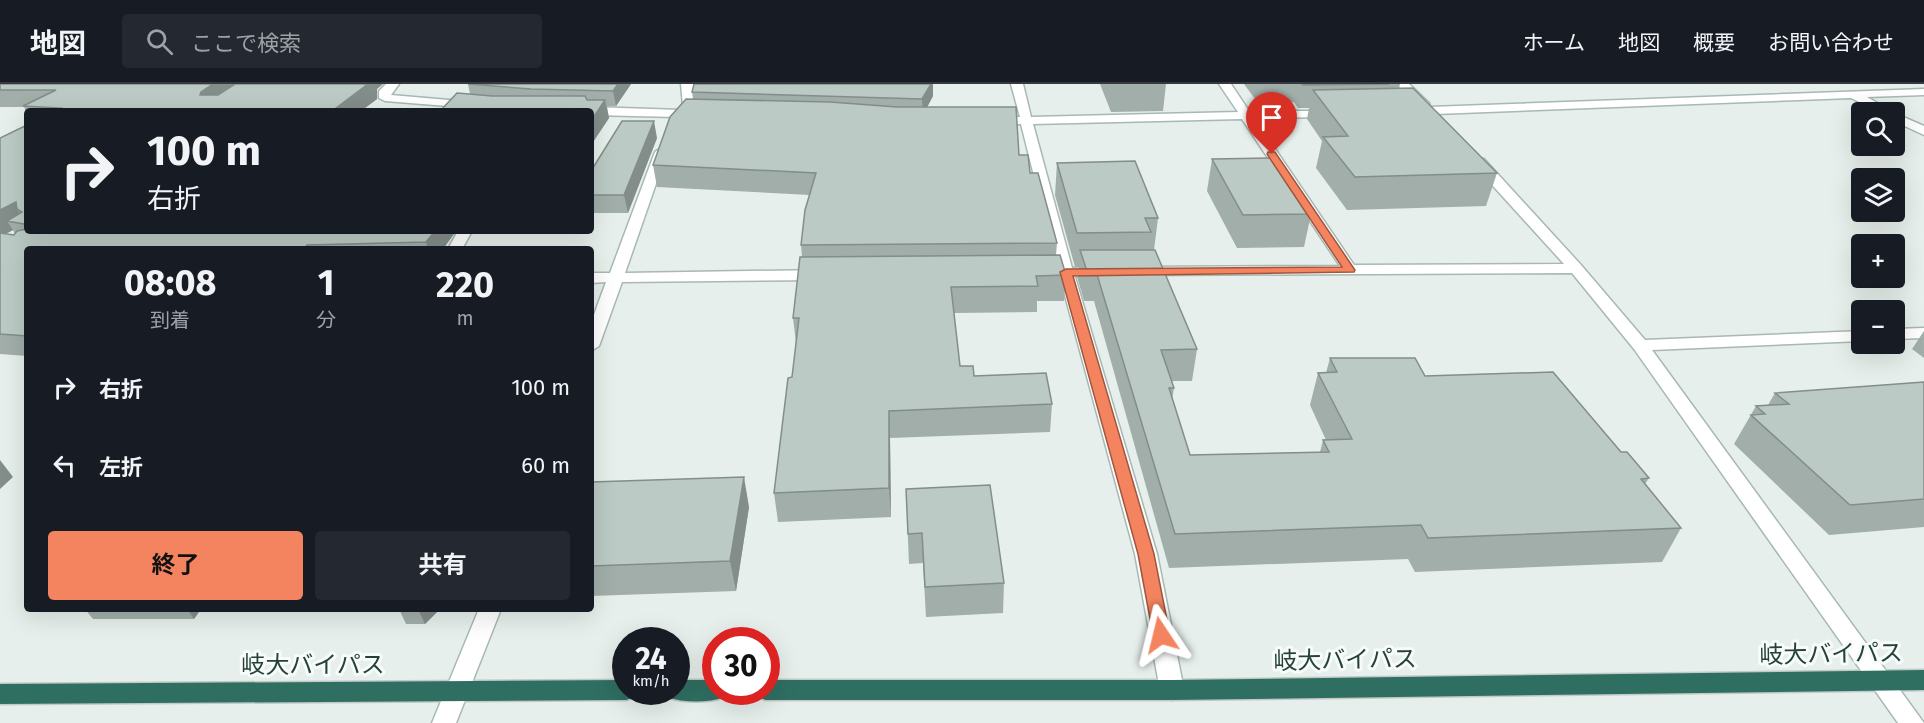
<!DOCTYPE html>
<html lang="ja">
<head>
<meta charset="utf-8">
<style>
  :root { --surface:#171b24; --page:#242831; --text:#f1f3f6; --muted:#9ea1a6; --line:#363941; --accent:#f4845f }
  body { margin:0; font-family:"Fira Sans","Noto Sans JP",sans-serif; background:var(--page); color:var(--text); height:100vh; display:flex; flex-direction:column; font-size:22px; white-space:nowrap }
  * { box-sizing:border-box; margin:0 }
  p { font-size:20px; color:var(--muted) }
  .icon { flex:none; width:33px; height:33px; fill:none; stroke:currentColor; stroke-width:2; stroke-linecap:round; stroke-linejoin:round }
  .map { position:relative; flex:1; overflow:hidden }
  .side { position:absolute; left:24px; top:162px; width:570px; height:366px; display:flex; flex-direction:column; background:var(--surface); border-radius:6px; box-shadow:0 6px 24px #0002 }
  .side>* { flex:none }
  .banner { position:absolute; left:24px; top:24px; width:570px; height:126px; border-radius:6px; box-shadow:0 6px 24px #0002; background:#171b24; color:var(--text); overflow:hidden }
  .controls { position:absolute; left:1851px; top:18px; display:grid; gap:12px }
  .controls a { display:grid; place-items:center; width:54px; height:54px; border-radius:6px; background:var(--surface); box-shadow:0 6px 24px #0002; font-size:30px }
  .speed { position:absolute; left:612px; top:543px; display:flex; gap:12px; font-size:30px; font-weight:700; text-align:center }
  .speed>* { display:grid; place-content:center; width:78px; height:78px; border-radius:50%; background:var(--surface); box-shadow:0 6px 24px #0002; line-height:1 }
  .speed small { font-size:15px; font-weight:400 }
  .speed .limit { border:9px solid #d22; background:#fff; color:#111 }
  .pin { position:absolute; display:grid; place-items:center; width:51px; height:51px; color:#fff; margin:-62px -26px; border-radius:50% 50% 50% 0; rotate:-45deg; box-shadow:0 0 6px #0007 }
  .pin .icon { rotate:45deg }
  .me { position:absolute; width:66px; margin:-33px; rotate:350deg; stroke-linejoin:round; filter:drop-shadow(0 0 4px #0008) }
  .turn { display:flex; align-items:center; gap:21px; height:126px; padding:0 24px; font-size:27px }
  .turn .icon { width:78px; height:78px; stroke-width:2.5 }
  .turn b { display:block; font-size:42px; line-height:51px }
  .eta { display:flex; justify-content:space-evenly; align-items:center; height:102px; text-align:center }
  .eta b { font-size:36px; font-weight:700; line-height:42px }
  .button { display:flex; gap:12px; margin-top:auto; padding:12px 24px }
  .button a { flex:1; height:69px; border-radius:6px; background:var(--accent); color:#111; font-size:24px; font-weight:700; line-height:69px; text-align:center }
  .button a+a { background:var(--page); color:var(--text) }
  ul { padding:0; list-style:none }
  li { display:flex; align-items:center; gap:18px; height:78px; padding:0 24px }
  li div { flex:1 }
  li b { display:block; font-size:22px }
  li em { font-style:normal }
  header { display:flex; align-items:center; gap:36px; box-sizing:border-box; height:84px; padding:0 30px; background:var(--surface); border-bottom:2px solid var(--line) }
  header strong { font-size:28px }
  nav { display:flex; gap:33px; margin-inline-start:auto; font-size:21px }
  .search { width:420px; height:54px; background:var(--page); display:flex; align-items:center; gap:15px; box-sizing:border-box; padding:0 21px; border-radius:6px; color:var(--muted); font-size:22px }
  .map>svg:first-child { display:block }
</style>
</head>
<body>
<header>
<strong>地図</strong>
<div class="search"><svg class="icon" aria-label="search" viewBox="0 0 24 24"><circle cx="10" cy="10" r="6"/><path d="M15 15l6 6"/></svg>ここで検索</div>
<nav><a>ホーム</a><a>地図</a><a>概要</a><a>お問い合わせ</a></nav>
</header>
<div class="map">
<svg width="1924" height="639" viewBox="0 0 1924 639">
  <rect width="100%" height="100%" fill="#e6efeb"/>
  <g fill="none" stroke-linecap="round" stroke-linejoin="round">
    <g stroke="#a8b8b2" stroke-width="3">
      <path id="street" d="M 386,0 L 399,0 L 391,11 L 472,18 L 478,21 L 472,24 L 385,17 L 379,14 L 379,7 Z
        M 681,0 L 693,0 L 695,22 L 692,26 L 700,28 L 700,32 L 688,33 L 681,39 L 677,38 L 676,33 L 591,31 L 591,27 L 585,27 L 591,23 L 681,26 L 683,22 Z
        M 1011,0 L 1023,0 L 1031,33 L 1238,28 L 1219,0 L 1231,0 L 1249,27 L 1336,27 L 1336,31 L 1332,33 L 1254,34 L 1354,181 L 1564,180 L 1474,81 L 1473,78 L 1479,74 L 1484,75 L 1581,181 L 1645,256 L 1862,247 L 1862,257 L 1652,266 L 1924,639 L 1898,639 L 1634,265 L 1572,189 L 1135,191 L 1132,188 L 1140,183 L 1340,182 L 1242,35 L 1033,40 L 1072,184 L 1103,183 L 1111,188 L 1103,193 L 1075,193 L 1157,470 L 1184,606 L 1181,613 L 1172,616 L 1163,613 L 1160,606 L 1135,470 L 1060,193 L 1041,194 L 1033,189 L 1041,184 L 1057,184 L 1021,40 L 993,41 L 987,37 L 993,33 L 1020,33 Z
        M 1396,0 L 1409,0 L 1429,19 L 1430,23 L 1924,5 L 1924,11 L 1867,13 L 1893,28 L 1880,28 L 1851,14 L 1410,31 L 1406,29 L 1406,25 L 1421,23 Z
        M 1894,29 L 1924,42 L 1924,51 L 1894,37 Z
        M 661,64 L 667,68 L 625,189 L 821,186 L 829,191 L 821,196 L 622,198 L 599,262 L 591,267 L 591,239 L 606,198 L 591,199 L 591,189 L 610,189 L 655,68 Z
        M 458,147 L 472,147 L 462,165 L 448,165 Z
        M 1924,244 L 1924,254 L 1894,255 L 1894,245 Z
        M 479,525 L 501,525 L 456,639 L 432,639 Z"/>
    </g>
    <g stroke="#c2cac8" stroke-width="3">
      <path id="highway" d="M 1924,586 L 1924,606 L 1172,616 L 766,616 L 757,613 L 755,608 L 766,608 L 766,596 L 1172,596 Z
        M 626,596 L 626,608 L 637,608 L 635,613 L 626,616 L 0,620 L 0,600 Z
        M 676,596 L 716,596 L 716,608 L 727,608 L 725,613 C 708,619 684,619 667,613 L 665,608 L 676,608 Z"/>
    </g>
    <use href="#street" fill="#fff" fill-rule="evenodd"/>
    <use href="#highway" fill="#2f6f62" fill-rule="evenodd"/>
  </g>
  <path fill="#a1aea9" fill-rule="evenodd" d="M 0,0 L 377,5 L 377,15 L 361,27 L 27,27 L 27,29 L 24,23 L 0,23 Z
    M 468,0 L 631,0 L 616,22 L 607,22 L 609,34 L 591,61 L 591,27 L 441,26 L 470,10 Z
    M 694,0 L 933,0 L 933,12 L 927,23 L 1019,71 L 1030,89 L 1057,159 L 1056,171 L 1066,191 L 1064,217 L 1037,217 L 1037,228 L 954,229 L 960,282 L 974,292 L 1052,320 L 1050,348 L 890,354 L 891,433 L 778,438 L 774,409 L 792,293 L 796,259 L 793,234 L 802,173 L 801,161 L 810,111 L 657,103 L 653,81 L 693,15 L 692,8 Z
    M 1100,0 L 1166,0 L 1163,27 L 1111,28 Z
    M 1244,0 L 1400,0 L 1399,4 L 1497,89 L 1486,122 L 1347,126 L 1316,84 L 1322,57 L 1307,35 L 1309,24 L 1298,24 L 1294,18 L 1258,19 Z
    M 27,41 L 27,147 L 456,147 L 443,165 L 27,165 L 27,272 L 0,270 L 0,54 ZM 13,146 L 15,150 L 14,151 L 5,150 Z
    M 657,54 L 628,129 L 591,129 L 591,87 Z
    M 1212,75 L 1311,130 L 1304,163 L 1237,164 L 1207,107 Z
    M 1057,79 L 1158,134 L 1154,166 L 1197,265 L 1192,297 L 1172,297 L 1174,304 L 1172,316 L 1190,371 L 1320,368 L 1323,356 L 1326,356 L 1310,321 L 1318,289 L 1326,289 L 1330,274 L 1425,292 L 1621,368 L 1649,394 L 1645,400 L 1681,444 L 1662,478 L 1415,488 L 1408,475 L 1169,484 L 1094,217 L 1084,217 L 1078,196 L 1079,183 L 1075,183 L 1055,111 Z
    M 1924,247 L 1924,274 L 1912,265 Z
    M 1924,298 L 1924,443 L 1829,451 L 1734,360 L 1756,322 L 1768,321 L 1775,309 Z
    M 591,398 L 749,423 L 736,507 L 591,512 Z
    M 906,405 L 1004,499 L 1003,529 L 926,533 L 923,479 L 909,480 Z
    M 85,525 L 201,525 L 194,535 L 93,535 Z
    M 399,525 L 440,525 L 425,540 L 406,540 Z"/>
  <path fill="#838d89" d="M 213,0 L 246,0 L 209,25 L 200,11 L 201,8 Z
    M 368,0 L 383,0 L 377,5 L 377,15 L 361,27 L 332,27 Z
    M 618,0 L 631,0 L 616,22 L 613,7 Z
    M 931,0 L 933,0 L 933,12 L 923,31 L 922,15 Z
    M 605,16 L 609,34 L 591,61 L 591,37 Z
    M 654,37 L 657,54 L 628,129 L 624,111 Z
    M 16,118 L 17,125 L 26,139 L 7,137 L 13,146 L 0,153 L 0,126 Z
    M 435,147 L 456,147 L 443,165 L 428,165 L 426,158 Z
    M 889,327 L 890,354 L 891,433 L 889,404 Z
    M 0,376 L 13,393 L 0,405 Z
    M 744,393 L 749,423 L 736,507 L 730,477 Z
    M 187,525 L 201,525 L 194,535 Z
    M 418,525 L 440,525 L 425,540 Z"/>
  <path fill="#bbcac4" stroke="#838d89" stroke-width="1.5" d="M 0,0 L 213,0 L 201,8 L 200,11 L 218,11 L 235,0 L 368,0 L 332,27 L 56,27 L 61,24 L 23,22 L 56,6 L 0,6 Z
    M 468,0 L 618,0 L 613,7 L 531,5 Z
    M 694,0 L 931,0 L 922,15 L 692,8 Z
    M 1302,0 L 1389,0 L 1303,1 Z
    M 1413,4 L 1497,89 L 1355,93 L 1323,53 L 1348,52 L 1313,6 Z
    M 457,9 L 492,12 L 585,12 L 587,16 L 605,16 L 591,37 L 591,27 L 406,27 L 441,26 Z
    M 686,15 L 830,18 L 897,23 L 1016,23 L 1019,71 L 1028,71 L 1030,89 L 1038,89 L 1057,159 L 801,161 L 805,126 L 816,89 L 653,81 L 670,33 Z
    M 622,37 L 654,37 L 624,111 L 591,111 L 591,87 Z
    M 27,41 L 27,144 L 24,140 L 7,137 L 22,128 L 17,125 L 16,118 L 0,126 L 0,54 Z
    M 1273,74 L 1311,130 L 1243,131 L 1212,75 Z
    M 1135,77 L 1158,134 L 1145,134 L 1151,148 L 1077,149 L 1057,79 Z
    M 27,145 L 27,147 L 435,147 L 426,158 L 307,161 L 304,165 L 27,165 L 27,252 L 0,250 L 0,149 L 14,151 L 17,147 Z
    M 1080,166 L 1155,166 L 1197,265 L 1161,266 L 1174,304 L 1169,304 L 1190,371 L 1329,368 L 1323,356 L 1352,355 L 1318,289 L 1337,288 L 1330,274 L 1415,274 L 1425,292 L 1553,288 L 1621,368 L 1627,368 L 1649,394 L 1641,395 L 1681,444 L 1428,454 L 1421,441 L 1175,450 L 1096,187 L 1087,187 Z
    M 1060,171 L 1066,191 L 1036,192 L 1038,202 L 951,203 L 960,282 L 973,282 L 974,292 L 1046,289 L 1052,320 L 889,327 L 889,404 L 774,409 L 788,294 L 792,293 L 799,234 L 793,234 L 800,173 Z
    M 1924,298 L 1924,415 L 1850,421 L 1751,331 L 1765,330 L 1756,322 L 1789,320 L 1775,309 Z
    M 744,393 L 730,477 L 591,482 L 591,398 Z
    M 990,401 L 1004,499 L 925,503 L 922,449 L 908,450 L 906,405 Z"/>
  <path fill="#f4845f" stroke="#9f563e" stroke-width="1.5" d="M 1268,68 L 1275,68 L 1355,186 L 1354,188 L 1073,192 L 1154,470 L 1170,551 L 1167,556 L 1155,556 L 1153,551 L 1138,470 L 1060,188 L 1066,185 L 1342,183 L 1267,70 Z"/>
  <g text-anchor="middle" stroke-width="6" stroke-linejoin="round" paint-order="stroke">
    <g font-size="24" fill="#24423a" stroke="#f7fbf9">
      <text transform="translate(1831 570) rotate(-1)" y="8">岐大バイパス</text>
      <text transform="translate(1345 576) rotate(-1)" y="8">岐大バイパス</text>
      <text x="313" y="589">岐大バイパス</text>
    </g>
  </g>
</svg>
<div class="controls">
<a><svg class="icon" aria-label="search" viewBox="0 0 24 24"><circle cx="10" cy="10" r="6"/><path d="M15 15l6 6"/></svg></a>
<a><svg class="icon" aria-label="layers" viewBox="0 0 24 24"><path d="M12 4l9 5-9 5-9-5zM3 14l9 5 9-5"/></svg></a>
<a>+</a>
<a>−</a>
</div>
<div class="speed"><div>24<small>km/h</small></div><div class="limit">30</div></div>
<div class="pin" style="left:1272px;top:70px;background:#d93025"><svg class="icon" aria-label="arrive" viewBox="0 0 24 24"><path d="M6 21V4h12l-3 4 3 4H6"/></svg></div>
<svg class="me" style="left:1161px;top:551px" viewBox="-20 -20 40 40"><path d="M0-17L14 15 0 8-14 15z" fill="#f4845f" stroke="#fff" stroke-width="4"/></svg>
<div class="banner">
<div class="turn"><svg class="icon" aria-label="right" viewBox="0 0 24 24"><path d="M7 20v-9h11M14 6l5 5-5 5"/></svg><div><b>100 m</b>右折</div></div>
</div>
<section class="side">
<div class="eta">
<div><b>08:08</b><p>到着</p></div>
<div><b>1</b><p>分</p></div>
<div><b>220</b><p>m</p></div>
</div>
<ul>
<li><svg class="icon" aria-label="right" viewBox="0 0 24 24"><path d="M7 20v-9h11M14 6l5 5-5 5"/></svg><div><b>右折</b></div><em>100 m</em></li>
<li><svg class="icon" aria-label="left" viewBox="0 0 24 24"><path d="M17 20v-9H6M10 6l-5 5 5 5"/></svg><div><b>左折</b></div><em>60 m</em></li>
</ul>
<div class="button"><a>終了</a><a>共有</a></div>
</section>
</div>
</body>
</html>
